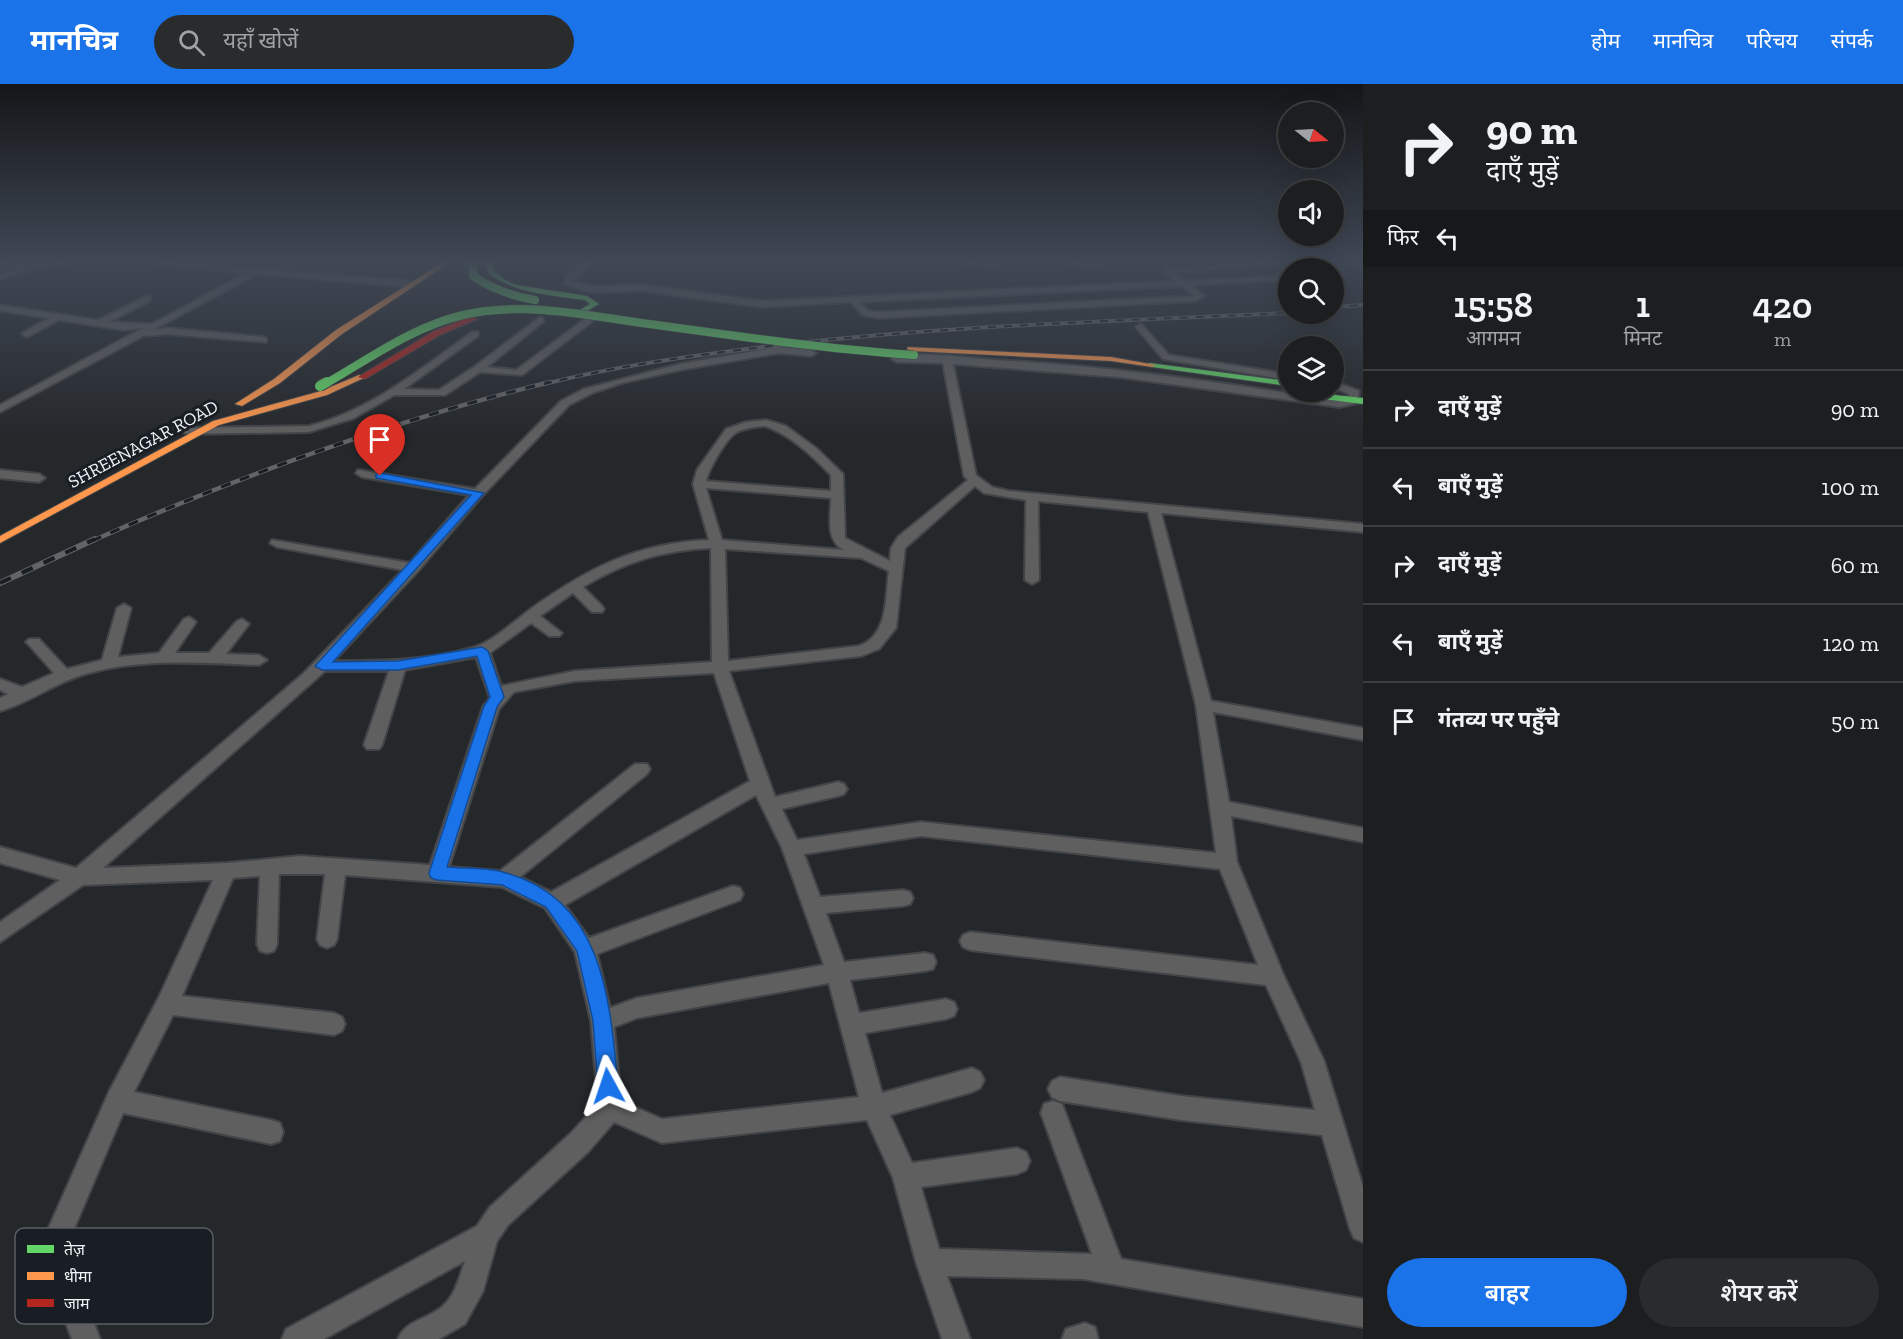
<!DOCTYPE html>
<html lang="hi">
<head>
<meta charset="utf-8">
<style>
  :root { --surface:#1c1e20; --page:#292b2d; --text:#f1f3f6; --muted:#a0a2a5; --line:#3a3c3e; --accent:#1a73e8 }
  body { margin:0; font-family:"Zilla Slab","Noto Sans Devanagari",serif; background:var(--page); color:var(--text); height:100vh; display:flex; flex-direction:column; font-size:22px; white-space:nowrap }
  * { box-sizing:border-box; margin:0 }
  p { font-size:20px; color:var(--muted) }
  .icon { flex:none; width:33px; height:33px; fill:none; stroke:currentColor; stroke-width:2; stroke-linecap:round; stroke-linejoin:round }
  .map { position:relative; flex:1; overflow:hidden }
  .drawer { display:flex; flex-direction:column; background:var(--surface); width:540px }
  .drawer>* { flex:none }
  .hud { background:#1c1e20; color:var(--text); overflow:hidden }
  .needle { width:39px; rotate:108deg }
  .fabs { position:absolute; left:1278px; top:18px; display:grid; gap:12px }
  .fabs a { display:grid; place-items:center; width:66px; height:66px; border-radius:50%; background:var(--surface); box-shadow:0 6px 24px #0002,0 0 0 2px var(--line); font-size:30px }
  .pin { position:absolute; display:grid; place-items:center; width:51px; height:51px; color:#fff; margin:-62px -26px; border-radius:50% 50% 50% 0; rotate:-45deg; box-shadow:0 0 6px #0007 }
  .pin .icon { rotate:45deg }
  .me { position:absolute; width:66px; margin:-33px; rotate:355deg; stroke-linejoin:round; filter:drop-shadow(0 0 4px #0008) }
  .turn { display:flex; align-items:center; gap:21px; height:126px; padding:0 24px; font-size:27px }
  .turn .icon { width:78px; height:78px; stroke-width:2.5 }
  .turn b { display:block; font-size:42px; line-height:51px }
  .then { display:flex; align-items:center; height:57px; padding:0 24px; background:#0003; gap:12px; font-size:22px }
  .eta { display:flex; justify-content:space-evenly; align-items:center; height:102px; text-align:center }
  .eta b { font-size:36px; font-weight:600; line-height:42px }
  .button { display:flex; gap:12px; margin-top:auto; padding:12px 24px }
  .button a { flex:1; height:69px; border-radius:36px; background:var(--accent); color:#fff; font-size:24px; font-weight:600; line-height:69px; text-align:center }
  .button a+a { background:var(--page); color:var(--text) }
  ul { padding:0; list-style:none }
  li { display:flex; align-items:center; gap:18px; height:78px; padding:0 24px; border-top:2px solid var(--line) }
  li div { flex:1 }
  li b { display:block; font-size:22px }
  li em { font-style:normal }
  header { display:flex; align-items:center; gap:36px; box-sizing:border-box; height:84px; padding:0 30px; background:var(--accent); color:#fff }
  header strong { font-size:28px }
  nav { display:flex; gap:33px; margin-inline-start:auto; font-size:21px }
  .search { width:420px; height:54px; background:var(--page); display:flex; align-items:center; gap:15px; box-sizing:border-box; padding:0 21px; border-radius:33px; color:var(--muted); font-size:22px }
  main { display:flex; flex:1; min-height:0 }
  .map>svg:first-child { display:block }
</style>
</head>
<body>
<header>
<strong>मानचित्र</strong>
<div class="search"><svg class="icon" aria-label="search" viewBox="0 0 24 24"><circle cx="10" cy="10" r="6"/><path d="M15 15l6 6"/></svg>यहाँ खोजें</div>
<nav><a>होम</a><a>मानचित्र</a><a>परिचय</a><a>संपर्क</a></nav>
</header>
<main>
<div class="map">
<svg width="1363" height="1255" viewBox="0 0 1363 1255">
  <rect width="100%" height="100%" fill="#25282b"/>
  <g fill="none" stroke-linecap="round" stroke-linejoin="round">
    <g stroke="#424447" stroke-width="4">
      <path id="street" d="M 0,177 L 30,181 L 58,177 L 90,177 L 40,183 L 0,195 L 0,190 L 23,183 L 0,181 Z
        M 128,177 L 161,177 L 412,197 L 416,200 L 412,203 L 257,190 L 153,246 L 167,244 L 263,253 L 266,254 L 266,258 L 167,250 L 143,252 L 0,328 L 0,321 L 143,244 L 124,246 L 59,236 L 27,253 L 22,250 L 24,248 L 49,234 L 0,227 L 0,221 L 98,236 L 147,212 L 150,213 L 150,217 L 109,238 L 152,240 L 246,189 Z
        M 587,177 L 596,177 L 572,197 L 590,202 L 644,201 L 762,217 L 1175,197 L 1164,189 L 1164,185 L 1266,177 L 1275,179 L 1175,189 L 1185,197 L 1288,192 L 1288,196 L 1191,201 L 1204,212 L 1196,217 L 879,234 L 862,231 L 851,218 L 762,223 L 644,207 L 589,208 L 564,200 L 566,191 ZM 1181,202 L 1194,212 L 879,228 L 868,227 L 860,218 Z
        M 939,177 L 974,177 L 999,181 L 995,183 Z
        M 1047,177 L 1074,177 L 1103,182 L 1099,184 Z
        M 540,233 L 543,234 L 543,238 L 487,283 L 516,286 L 585,235 L 593,237 L 522,291 L 480,288 L 445,311 L 394,311 L 354,334 L 309,348 L 187,350 L 181,347 L 187,344 L 309,342 C 370,327 422,284 472,248 L 478,248 L 478,252 L 404,305 L 439,306 L 474,283 Z
        M 1141,240 L 1169,271 L 1288,290 L 1288,296 L 1163,275 L 1136,243 Z
        M 779,263 L 811,266 L 816,269 L 811,272 L 779,269 L 680,286 L 622,299 L 592,309 L 569,321 L 482,412 L 418,487 L 334,577 C 381,577 430,577 475,563 C 492,558 517,535 532,524 C 590,483 637,459 709,456 L 693,400 L 697,386 L 726,345 L 746,338 L 766,336 L 786,342 L 816,364 L 843,390 L 845,454 L 890,477 L 891,464 L 898,453 L 968,396 L 964,392 L 943,279 L 897,278 L 892,275 L 894,273 C 923,267 964,274 994,276 C 1110,282 1225,299 1339,317 L 1348,315 L 1349,310 L 1334,304 L 1334,297 L 1359,307 L 1357,319 L 1339,323 L 1119,293 L 953,280 L 976,391 L 992,403 L 1009,407 L 1363,440 L 1363,448 L 1161,429 L 1211,617 L 1363,644 L 1363,656 L 1213,628 L 1229,718 L 1363,744 L 1363,758 L 1231,732 L 1237,778 L 1283,890 L 1324,977 L 1363,1103 L 1363,1158 L 1354,1154 L 1350,1145 L 1322,1051 L 1181,1036 L 1060,1017 L 1052,1013 L 1048,1005 L 1052,997 L 1060,993 L 1181,1012 L 1315,1026 L 1301,978 L 1266,901 L 970,866 L 963,863 L 960,857 L 963,851 L 970,848 L 1258,881 L 1220,785 L 921,752 L 804,770 L 820,813 L 903,806 L 910,808 L 913,814 L 910,820 L 903,822 L 826,829 L 844,878 L 925,869 L 933,871 L 936,878 L 933,885 L 925,887 L 850,896 L 859,929 L 946,915 L 954,918 L 957,925 L 954,932 L 946,935 L 865,949 L 882,1009 L 972,984 L 980,988 L 984,996 L 980,1004 L 972,1008 L 890,1031 L 912,1079 L 1017,1064 L 1026,1068 L 1030,1077 L 1026,1086 L 1017,1090 L 921,1103 L 939,1165 L 1092,1170 L 1041,1029 L 1044,1020 L 1053,1017 L 1062,1020 L 1121,1175 L 1363,1215 L 1363,1243 L 1083,1195 L 947,1192 L 970,1255 L 942,1255 L 916,1178 L 893,1094 L 867,1036 L 662,1059 L 614,1038 L 588,1068 L 508,1141 L 497,1157 L 483,1207 L 465,1240 L 439,1255 L 398,1255 C 406,1235 431,1235 445,1220 C 456,1209 460,1191 465,1177 L 324,1255 L 282,1255 L 286,1245 L 477,1142 L 490,1123 L 570,1050 L 598,1020 L 591,937 L 575,868 L 545,824 L 502,803 L 345,791 L 337,855 L 334,861 L 327,864 L 320,861 L 317,855 L 325,790 L 279,790 L 277,860 L 274,867 L 267,869 L 260,867 L 257,860 L 260,792 L 233,794 L 182,912 L 334,929 L 342,933 L 345,940 L 342,947 L 334,951 L 173,931 L 134,1008 L 271,1036 L 280,1039 L 283,1048 L 280,1057 L 271,1060 L 123,1029 L 68,1159 L 74,1187 L 100,1255 L 72,1255 L 46,1187 L 42,1159 L 109,1008 L 159,913 L 213,796 L 83,801 L 0,858 L 0,838 L 60,796 L 0,779 L 0,763 L 76,784 L 304,589 L 403,486 L 277,463 L 270,459 L 272,456 L 410,479 L 469,411 L 362,393 L 356,389 L 358,386 L 475,405 L 561,317 L 584,305 L 680,280 ZM 765,342 C 791,351 812,372 831,391 L 831,407 L 706,397 C 709,385 726,354 737,348 C 746,344 756,343 765,342 ZM 975,402 L 984,409 L 1026,416 L 1025,496 L 1032,500 L 1039,496 L 1038,417 L 1148,428 L 1196,621 L 1216,769 L 921,738 L 797,756 L 782,725 L 838,712 L 844,710 L 847,705 L 844,700 L 838,698 L 775,713 L 729,587 L 861,572 L 879,565 L 896,544 L 905,464 ZM 706,404 L 831,414 C 831,432 825,457 844,466 L 722,456 ZM 711,464 L 712,578 L 575,587 L 501,602 L 490,569 L 531,539 L 549,552 L 559,552 L 562,549 L 540,532 L 573,509 L 592,528 L 602,528 L 604,525 L 602,522 L 583,503 C 624,478 663,466 711,464 ZM 725,465 L 861,474 L 889,487 C 885,514 889,551 859,562 L 728,577 ZM 476,573 L 490,614 L 483,623 L 430,781 L 300,772 L 227,779 L 103,784 L 325,587 L 389,587 L 364,661 L 367,665 L 379,665 L 382,661 L 405,586 ZM 714,589 L 750,697 L 551,808 L 520,793 L 647,690 L 650,685 L 647,680 L 635,680 L 500,787 L 449,783 L 499,625 L 514,608 L 575,597 ZM 756,711 L 782,764 L 824,881 L 637,914 L 610,924 L 597,870 L 740,816 L 743,810 L 740,804 L 733,802 L 589,854 L 565,821 ZM 829,899 L 859,1013 L 662,1035 L 621,1017 L 614,943 L 637,934 Z
        M 0,386 L 39,390 L 45,394 L 39,398 L 0,394 Z
        M 124,520 L 131,524 L 118,573 L 159,569 L 184,535 L 189,533 L 196,538 L 175,569 L 209,569 L 237,537 L 242,535 L 249,540 L 226,570 L 259,571 L 267,576 L 259,581 C 203,579 143,574 89,589 C 57,597 31,618 0,627 L 0,614 L 8,610 L 0,606 L 0,595 L 22,603 L 54,589 L 29,561 L 26,558 L 29,555 L 39,555 L 67,585 L 102,576 L 117,524 Z
        M 1085,1239 L 1095,1243 L 1098,1255 L 1062,1255 L 1066,1245 Z"/>
    </g>
    <g stroke="#424447" stroke-width="2">
      <path id="fast" d="M 485,177 L 491,177 L 494,188 L 510,199 L 522,202 L 587,212 L 599,220 L 580,231 L 548,231 L 547,229 L 551,227 L 578,227 L 590,220 L 585,216 C 550,211 518,210 489,190 Z
        M 1149,279 L 1288,297 L 1288,302 L 1152,283 L 1148,281 Z
        M 1288,306 L 1363,314 L 1363,320 L 1290,311 L 1286,308 Z"/>
    </g>
    <g stroke="#424447" stroke-width="2">
      <path id="slow" d="M 445,177 L 452,177 L 342,250 L 280,299 L 242,322 L 235,320 L 274,295 L 336,246 Z
        M 908,263 L 1111,273 L 1156,281 L 1152,283 L 1111,277 L 911,267 L 907,265 Z
        M 359,291 L 366,293 L 327,311 L 219,341 L 0,459 L 0,452 L 213,337 L 321,307 Z"/>
    </g>
    <g stroke="#424447" stroke-width="2">
      <path id="jam" d="M 470,233 L 477,235 L 440,251 L 365,295 L 358,293 L 434,247 Z"/>
    </g>
    <use href="#street" fill="#5f5f5f" fill-rule="evenodd"/>
    <use href="#fast" fill="#63d668" fill-rule="evenodd"/>
    <use href="#slow" fill="#ff974d" fill-rule="evenodd"/>
    <use href="#jam" fill="#b3261e" fill-rule="evenodd"/>
    <g stroke="#636466" stroke-width="4">
      <path id="rail-far2" d="M 1334,223 L 1363,221
        M 544,300 C 616,282 690,272 763,263 C 937,242 1113,237 1288,229"/>
    </g>
    <g stroke="#636466" stroke-width="4.5">
      <path id="rail-far1" d="M 92,457 C 241,391 392,337 550,298"/>
    </g>
    <g stroke="#636466" stroke-width="6">
      <path id="rail" d="M 0,499 L 95,455"/>
    </g>
    <use href="#rail-far2" stroke="#191e24" stroke-width="2" stroke-dasharray="8" stroke-linecap="butt"/>
    <use href="#rail-far1" stroke="#191e24" stroke-width="3" stroke-dasharray="10" stroke-linecap="butt"/>
    <use href="#rail" stroke="#191e24" stroke-width="4" stroke-dasharray="12" stroke-linecap="butt"/>
    <g stroke="#424447" stroke-width="9" stroke-linecap="butt">
      <path id="fast-bridge-far1" d="M 473,177 L 473,192 C 492,205 512,212 535,216
        M 325,300 C 369,275 412,243 463,231 C 527,216 593,233 657,241 C 742,253 828,265 914,271"/>
    </g>
    <g stroke="#424447" stroke-width="12" stroke-linecap="butt">
      <path id="fast-bridge" d="M 320,302 L 327,298"/>
    </g>
    <use href="#fast-bridge-far1" stroke="#63d668" stroke-width="8"/>
    <use href="#fast-bridge" stroke="#63d668" stroke-width="10"/>
  </g>
  <linearGradient id="sky" x2="0" y2="1"><stop stop-color="#141618"/><stop offset="0.5" stop-color="#404855"/><stop offset="1" stop-color="#404855" stop-opacity="0"/></linearGradient>
  <rect width="1363" height="353" fill="url(#sky)"/>
  <path fill="#1a73e8" stroke="#114b97" stroke-width="1.5" d="M 380,389 L 484,409 L 333,578 L 398,577 L 482,563 L 488,567 L 504,613 L 497,623 L 447,783 C 465,785 488,783 506,789 C 604,816 610,917 618,1002 L 615,1009 L 608,1012 L 601,1009 L 598,1002 L 593,937 L 577,867 L 546,823 L 502,801 L 437,796 L 431,794 L 429,789 L 484,622 L 490,613 L 477,572 L 398,586 L 322,586 L 315,582 L 471,411 L 376,394 L 376,390 Z"/>
  <g text-anchor="middle" stroke-width="6" stroke-linejoin="round" paint-order="stroke">
    <g font-size="18" fill="#eff3f8" stroke="#191e24">
      <text transform="translate(143 360) rotate(-28)" y="6">SHREENAGAR ROAD</text>
    </g>
  </g>
  <rect x="15" y="1144" width="198" height="96" rx="9" fill="#191e24" stroke="#595e64" stroke-width="1.5"/>
  <rect x="27" y="1161" width="27" height="8" fill="#63d668"/>
  <rect x="27" y="1188" width="27" height="8" fill="#ff974d"/>
  <rect x="27" y="1215" width="27" height="8" fill="#b3261e"/>
  <g font-size="16" fill="#eff3f8">
    <text x="64" y="1171">तेज़</text>
    <text x="64" y="1198">धीमा</text>
    <text x="64" y="1225">जाम</text>
  </g>
</svg>
<div class="fabs">
<a><svg class="needle" viewBox="-14 -14 28 28"><path d="M0-13l5 13h-10z" fill="#e53935"/><path d="M0 13l5-13h-10z" fill="#a0a2a5"/></svg></a>
<a><svg class="icon" aria-label="sound" viewBox="0 0 24 24"><path d="M4 9h4l5-4v14l-5-4H4zM17 9q2 3 0 6"/></svg></a>
<a><svg class="icon" aria-label="search" viewBox="0 0 24 24"><circle cx="10" cy="10" r="6"/><path d="M15 15l6 6"/></svg></a>
<a><svg class="icon" aria-label="layers" viewBox="0 0 24 24"><path d="M12 4l9 5-9 5-9-5zM3 14l9 5 9-5"/></svg></a>
</div>
<div class="pin" style="left:380px;top:392px;background:#d93025"><svg class="icon" aria-label="arrive" viewBox="0 0 24 24"><path d="M6 21V4h12l-3 4 3 4H6"/></svg></div>
<svg class="me" style="left:608px;top:1002px" viewBox="-20 -20 40 40"><path d="M0-17L14 15 0 8-14 15z" fill="#1a73e8" stroke="#fff" stroke-width="4"/></svg>
</div>
<section class="drawer">
<div class="hud">
<div class="turn"><svg class="icon" aria-label="right" viewBox="0 0 24 24"><path d="M7 20v-9h11M14 6l5 5-5 5"/></svg><div><b>90 m</b>दाएँ मुड़ें</div></div>
<div class="then">फिर<svg class="icon" aria-label="left" viewBox="0 0 24 24"><path d="M17 20v-9H6M10 6l-5 5 5 5"/></svg></div>
</div>
<div class="eta">
<div><b>15:58</b><p>आगमन</p></div>
<div><b>1</b><p>मिनट</p></div>
<div><b>420</b><p>m</p></div>
</div>
<ul>
<li><svg class="icon" aria-label="right" viewBox="0 0 24 24"><path d="M7 20v-9h11M14 6l5 5-5 5"/></svg><div><b>दाएँ मुड़ें</b></div><em>90 m</em></li>
<li><svg class="icon" aria-label="left" viewBox="0 0 24 24"><path d="M17 20v-9H6M10 6l-5 5 5 5"/></svg><div><b>बाएँ मुड़ें</b></div><em>100 m</em></li>
<li><svg class="icon" aria-label="right" viewBox="0 0 24 24"><path d="M7 20v-9h11M14 6l5 5-5 5"/></svg><div><b>दाएँ मुड़ें</b></div><em>60 m</em></li>
<li><svg class="icon" aria-label="left" viewBox="0 0 24 24"><path d="M17 20v-9H6M10 6l-5 5 5 5"/></svg><div><b>बाएँ मुड़ें</b></div><em>120 m</em></li>
<li><svg class="icon" aria-label="arrive" viewBox="0 0 24 24"><path d="M6 21V4h12l-3 4 3 4H6"/></svg><div><b>गंतव्य पर पहुँचे</b></div><em>50 m</em></li>
</ul>
<div class="button"><a>बाहर</a><a>शेयर करें</a></div>
</section>
</main>
</body>
</html>
